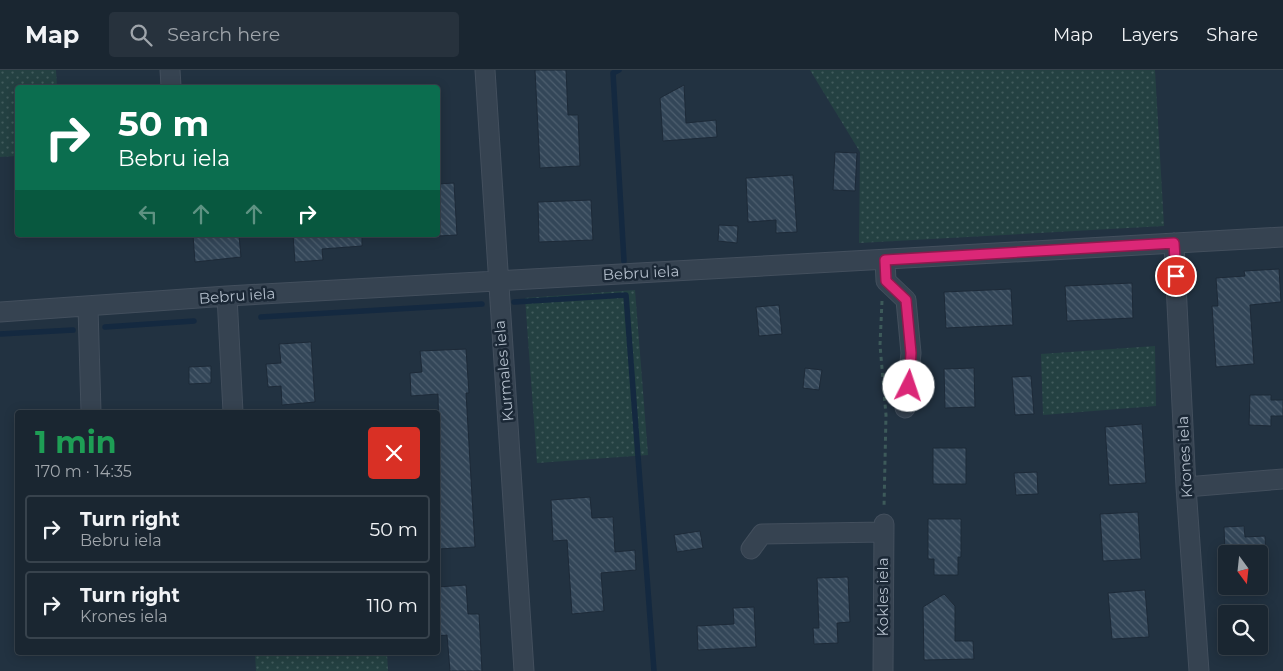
<!DOCTYPE html>
<html lang="en">
<head>
<meta charset="utf-8">
<style>
  :root { --surface:#1a2631; --page:#27323d; --text:#f1f3f6; --muted:#9fa5ab; --line:#38434d }
  body { margin:0; font-family:Montserrat,sans-serif; background:var(--page); color:var(--text); height:100vh; display:flex; flex-direction:column; font-size:19px; white-space:nowrap }
  * { box-sizing:border-box; margin:0 }
  p { font-size:16px; color:var(--muted) }
  .icon { flex:none; width:28px; height:28px; fill:none; stroke:currentColor; stroke-width:2; stroke-linecap:round; stroke-linejoin:round }
  .map { position:relative; flex:1; overflow:hidden }
  .sheet { position:absolute; left:15px; top:340px; width:425px; height:245px; display:flex; flex-direction:column; background:var(--surface); border-radius:5px; box-shadow:0 2px 12px #0003,0 0 0 1px var(--line) }
  .sheet>* { flex:none }
  .hud { position:absolute; left:15px; top:15px; width:425px; height:152px; border-radius:5px; box-shadow:0 2px 12px #0003,0 0 0 1px var(--line); background:#0b6e4f; color:#fff; overflow:hidden }
  .needle { width:32px; rotate:165deg }
  .tools { position:absolute; left:1218px; top:475px; display:grid; gap:10px }
  .tools a { display:grid; place-items:center; width:50px; height:50px; border-radius:5px; background:var(--surface); box-shadow:0 2px 12px #0003,0 0 0 1px var(--line); font-size:25px }
  .pin { position:absolute; display:grid; place-items:center; width:42px; height:42px; color:#fff; margin:-21px; border:2px solid #fff; border-radius:50%; box-shadow:0 1px 5px #0007 }
  .me { position:absolute; width:55px; margin:-28px; rotate:4deg; stroke-linejoin:round; filter:drop-shadow(0 0 4px #0008) }
  .turn { display:flex; align-items:center; gap:18px; height:105px; padding:0 20px; font-size:22px }
  .turn .icon { width:65px; height:65px; stroke-width:2.5 }
  .turn b { display:block; font-size:35px; line-height:42px }
  .lanes { display:flex; align-items:center; height:48px; padding:0 20px; background:#0003; justify-content:center; gap:25px; direction:ltr }
  .lanes .off { opacity:.35 }
  .round { display:grid; place-items:center; flex:none; width:52px; height:52px; border-radius:5px; background:var(--page) }
  .summary { display:flex; align-items:center; justify-content:space-between; height:85px; padding:0 20px }
  h1 { font-size:30px; font-weight:700; line-height:38px; color:#1e9e55 }
  ul { padding:0; list-style:none }
  li { display:flex; align-items:center; gap:15px; height:68px; margin:0 10px 8px; padding:0 10px; border:2px solid var(--line); border-radius:5px }
  li div { flex:1 }
  li b { display:block; font-size:19px }
  li em { font-style:normal }
  header { display:flex; align-items:center; gap:30px; box-sizing:border-box; height:70px; padding:0 25px; background:var(--surface); border-bottom:1px solid var(--line) }
  header strong { font-size:24px }
  nav { display:flex; gap:28px; margin-inline-start:auto; font-size:18px }
  .search { width:350px; height:45px; background:var(--page); display:flex; align-items:center; gap:12px; box-sizing:border-box; padding:0 18px; border-radius:5px; color:var(--muted); font-size:19px }
  .map>svg:first-child { display:block }
</style>
</head>
<body>
<header>
<strong>Map</strong>
<div class="search"><svg class="icon" aria-label="search" viewBox="0 0 24 24"><circle cx="10" cy="10" r="6"/><path d="M15 15l6 6"/></svg>Search here</div>
<nav><a>Map</a><a>Layers</a><a>Share</a></nav>
</header>
<div class="map">
<svg width="1283" height="601" viewBox="0 0 1283 601">
  <defs>
    <pattern id="grass-dots" width="8" height="8" patternUnits="userSpaceOnUse" patternTransform="scale(1.25)"><rect width="8" height="8" fill="#244142"/><path d="M2 2h.1M6 6h.1" fill="none" stroke="#415b5c" stroke-width="1.8" stroke-linecap="round"/></pattern>
    <pattern id="building-back-hatch" width="6" height="6" patternUnits="userSpaceOnUse" patternTransform="scale(1.25)"><rect width="6" height="6" fill="#334658"/><path d="M-1 5l2 2M0 0l6 6M5-1l2 2" fill="none" stroke="#4e5f6f"/></pattern>
  </defs>
  <rect width="100%" height="100%" fill="#223241"/>
  <path fill="url(#grass-dots)" d="M 0,0 L 56,0 L 57,17 L 18,18 L 17,86 L 0,87 Z
    M 810,0 L 1155,0 L 1164,156 L 859,173 L 860,82 Z
    M 635,220 L 648,385 L 537,393 L 525,228 Z
    M 1155,276 L 1156,336 L 1043,345 L 1041,284 Z
    M 376,583 L 376,585 L 387,584 L 388,601 L 256,601 L 255,583 Z"/>
  <g fill="none" stroke-linecap="round" stroke-linejoin="round">
    <path stroke="#142940" stroke-width="5.5" d="M 619,0 L 613,3 L 624,191
      M 514,232 L 626,225 L 654,601
      M 261,247 L 482,234
      M 105,257 L 194,251
      M 0,264 L 73,260"/>
  </g>
  <path fill="url(#building-back-hatch)" stroke="#1d2a38" d="M 535,0 L 566,0 L 568,45 L 578,45 L 580,96 L 540,98 Z
    M 684,15 L 686,53 L 716,50 L 717,67 L 663,71 L 660,28 Z
    M 835,82 L 857,83 L 855,121 L 833,120 Z
    M 793,105 L 797,162 L 776,163 L 776,150 L 748,152 L 746,108 Z
    M 454,113 L 457,165 L 438,166 L 438,114 Z
    M 591,130 L 593,170 L 539,172 L 538,132 Z
    M 719,155 L 738,156 L 737,173 L 718,171 Z
    M 193,165 L 239,165 L 241,187 L 195,192 Z
    M 293,165 L 362,165 L 362,176 L 322,179 L 323,190 L 295,192 Z
    M 1279,199 L 1281,232 L 1250,235 L 1254,294 L 1216,297 L 1212,236 L 1218,236 L 1216,208 L 1245,206 L 1244,201 Z
    M 1132,213 L 1133,248 L 1067,251 L 1065,216 Z
    M 1011,219 L 1013,255 L 946,258 L 944,222 Z
    M 779,235 L 782,264 L 759,266 L 756,237 Z
    M 311,272 L 315,332 L 282,335 L 281,316 L 268,317 L 266,294 L 281,293 L 279,274 Z
    M 466,279 L 469,323 L 466,323 L 475,477 L 438,479 L 438,423 L 440,423 L 438,324 L 411,326 L 410,303 L 422,302 L 420,281 Z
    M 211,296 L 211,313 L 189,314 L 189,297 Z
    M 805,298 L 822,300 L 819,320 L 803,318 Z
    M 974,298 L 975,337 L 945,338 L 944,299 Z
    M 1031,306 L 1034,344 L 1015,345 L 1012,307 Z
    M 1250,325 L 1271,325 L 1271,330 L 1283,330 L 1283,346 L 1271,346 L 1271,356 L 1249,355 Z
    M 1142,354 L 1146,413 L 1109,415 L 1105,357 Z
    M 933,378 L 966,378 L 966,414 L 933,414 Z
    M 1037,402 L 1038,424 L 1016,425 L 1014,403 Z
    M 590,427 L 592,448 L 613,447 L 615,482 L 635,480 L 636,500 L 601,503 L 604,541 L 572,544 L 567,470 L 553,471 L 551,430 Z
    M 1138,442 L 1141,489 L 1103,491 L 1100,444 Z
    M 928,449 L 961,449 L 961,487 L 958,487 L 958,505 L 934,505 L 934,489 L 928,489 Z
    M 1244,456 L 1245,467 L 1265,466 L 1266,484 L 1225,483 L 1224,457 Z
    M 700,461 L 703,478 L 677,482 L 674,465 Z
    M 848,507 L 850,552 L 837,553 L 838,573 L 814,574 L 813,558 L 819,558 L 817,508 Z
    M 466,515 L 468,544 L 479,544 L 482,601 L 450,601 L 447,565 L 438,566 L 438,517 Z
    M 1145,520 L 1149,567 L 1112,569 L 1108,523 Z
    M 944,524 L 955,536 L 955,571 L 973,571 L 974,589 L 924,590 L 923,537 Z
    M 754,537 L 756,577 L 698,580 L 697,556 L 734,554 L 733,538 Z"/>
  <g fill="none" stroke-linecap="round" stroke-linejoin="round">
    <g stroke="#434f5d" stroke-width="21">
      <path id="minor" d="M 170,0 L 171,16
        M 485,0 L 524,601
        M 1174,173 L 1186,417 L 1199,601
        M 885,190 L 886,211 L 906,230 L 911,283 L 905,338
        M 227,226 L 233,342
        M 88,237 L 91,342
        M 0,242 L 227,226 L 1283,167
        M 1186,417 L 1283,409
        M 751,479 L 762,464 L 883,462
        M 883,601 L 884,454"/>
    </g>
    <path stroke="#3d5a5a" stroke-width="3" stroke-dasharray="4 4" stroke-linecap="butt" d="M 882,231 L 880,275 L 886,345 L 884,437"/>
    <use href="#minor" stroke="#364351" stroke-width="19"/>
  </g>
  <g fill="none" stroke-linecap="round" stroke-linejoin="round">
    <g stroke="#8e194d" stroke-width="12">
      <path id="route" d="M 909,316 L 911,283 L 906,230 L 886,211 L 885,190 L 1174,173 L 1176,206"/>
    </g>
    <use href="#route" stroke="#db2777" stroke-width="9"/>
  </g>
  <g text-anchor="middle" stroke-width="5" stroke-linejoin="round" paint-order="stroke">
    <g font-size="15" fill="#b3becb" stroke="#1b2836">
      <text transform="translate(641 203) rotate(-3)" y="5">Bebru iela</text>
      <text transform="translate(237 226) rotate(-4)" y="5">Bebru iela</text>
      <text transform="translate(504 301) rotate(-95)" y="5">Kurmales iela</text>
      <text transform="translate(1185 387) rotate(-93)" y="5">Krones iela</text>
      <text transform="translate(883 527) rotate(-90)" y="5">Kokles iela</text>
    </g>
  </g>
</svg>
<div class="tools">
<a><svg class="needle" viewBox="-14 -14 28 28"><path d="M0-13l5 13h-10z" fill="#e53935"/><path d="M0 13l5-13h-10z" fill="#9fa5ab"/></svg></a>
<a><svg class="icon" aria-label="search" viewBox="0 0 24 24"><circle cx="10" cy="10" r="6"/><path d="M15 15l6 6"/></svg></a>
</div>
<div class="pin" style="left:1176px;top:206px;background:#d93025"><svg class="icon" aria-label="arrive" viewBox="0 0 24 24"><path d="M6 21V4h12l-3 4 3 4H6"/></svg></div>
<svg class="me" style="left:909px;top:316px" viewBox="-20 -20 40 40"><circle r="19" fill="#fff"/><path d="M0-13L10 11 0 6-10 11z" fill="#db2777"/></svg>
<div class="hud">
<div class="turn"><svg class="icon" aria-label="right" viewBox="0 0 24 24"><path d="M7 20v-9h11M14 6l5 5-5 5"/></svg><div><b>50 m</b>Bebru iela</div></div>
<div class="lanes"><svg class="icon off" aria-label="left" viewBox="0 0 24 24"><path d="M17 20v-9H6M10 6l-5 5 5 5"/></svg><svg class="icon off" aria-label="ahead" viewBox="0 0 24 24"><path d="M12 20V5M6 11l6-6 6 6"/></svg><svg class="icon off" aria-label="ahead" viewBox="0 0 24 24"><path d="M12 20V5M6 11l6-6 6 6"/></svg><svg class="icon" aria-label="right" viewBox="0 0 24 24"><path d="M7 20v-9h11M14 6l5 5-5 5"/></svg></div>
</div>
<section class="sheet">
<div class="summary"><div><h1>1 min</h1><p>170 m · 14:35</p></div><a class="round" style="background:#d93025;color:#fff"><svg class="icon" aria-label="close" viewBox="0 0 24 24"><path d="M6 6l12 12M18 6L6 18"/></svg></a></div>
<ul>
<li><svg class="icon" aria-label="right" viewBox="0 0 24 24"><path d="M7 20v-9h11M14 6l5 5-5 5"/></svg><div><b>Turn right</b><p>Bebru iela</p></div><em>50 m</em></li>
<li><svg class="icon" aria-label="right" viewBox="0 0 24 24"><path d="M7 20v-9h11M14 6l5 5-5 5"/></svg><div><b>Turn right</b><p>Krones iela</p></div><em>110 m</em></li>
</ul>
</section>
</div>
</body>
</html>
